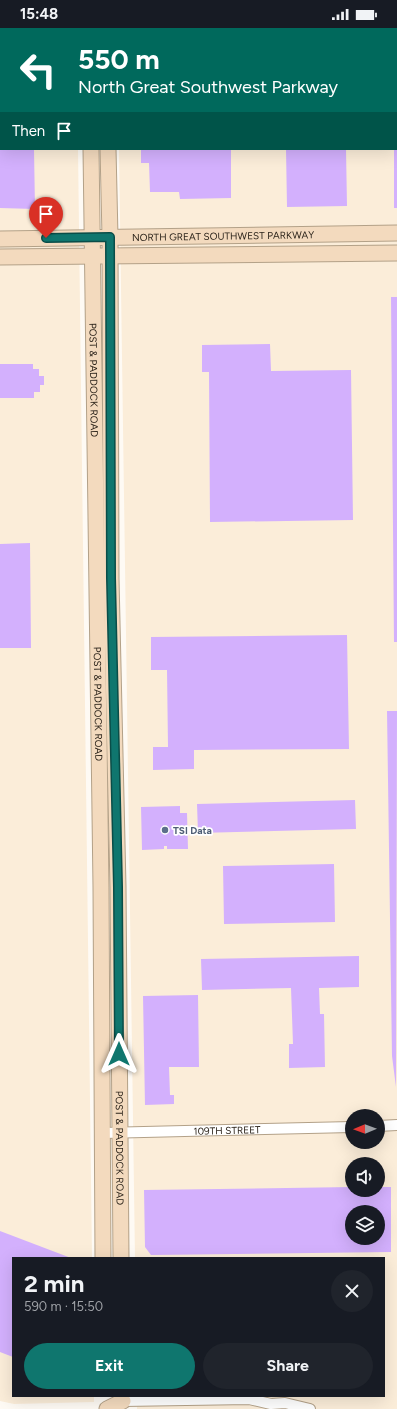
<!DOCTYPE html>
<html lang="en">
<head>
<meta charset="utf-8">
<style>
  :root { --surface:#171b24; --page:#20242c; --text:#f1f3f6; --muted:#9ea1a6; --accent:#0f766e }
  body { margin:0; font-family:Figtree,sans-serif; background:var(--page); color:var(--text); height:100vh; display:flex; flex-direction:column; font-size:15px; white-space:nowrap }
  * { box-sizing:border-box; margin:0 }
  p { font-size:13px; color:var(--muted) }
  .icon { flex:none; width:22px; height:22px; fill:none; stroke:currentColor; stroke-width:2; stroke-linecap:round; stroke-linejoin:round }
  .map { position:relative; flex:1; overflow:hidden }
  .sheet { position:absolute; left:12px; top:1229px; width:373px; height:140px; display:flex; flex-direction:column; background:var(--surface); border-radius:0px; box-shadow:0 4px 16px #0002 }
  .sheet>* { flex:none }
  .banner { position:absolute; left:0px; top:0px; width:397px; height:122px; box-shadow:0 4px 16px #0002; background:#00695c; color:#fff; overflow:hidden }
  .needle { width:26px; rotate:269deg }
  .controls { position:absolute; left:345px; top:1081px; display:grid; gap:8px }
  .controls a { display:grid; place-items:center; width:40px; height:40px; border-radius:50%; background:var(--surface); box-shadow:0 4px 16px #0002; font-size:20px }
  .pin { position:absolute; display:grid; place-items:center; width:34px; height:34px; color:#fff; margin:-41px -17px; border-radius:50% 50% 50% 0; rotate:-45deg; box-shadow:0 0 4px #0007 }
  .pin .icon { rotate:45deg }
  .me { position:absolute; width:44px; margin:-22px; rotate:0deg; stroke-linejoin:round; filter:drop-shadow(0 0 3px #0008) }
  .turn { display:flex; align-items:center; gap:14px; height:84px; padding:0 12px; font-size:18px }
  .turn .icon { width:52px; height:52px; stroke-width:2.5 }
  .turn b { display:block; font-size:28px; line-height:34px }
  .then { display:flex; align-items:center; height:38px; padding:0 12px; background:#0003; gap:8px; font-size:15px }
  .round { display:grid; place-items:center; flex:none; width:42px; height:42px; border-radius:21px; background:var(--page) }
  .head { display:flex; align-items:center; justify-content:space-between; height:68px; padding:0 12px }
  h1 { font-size:24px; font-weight:700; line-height:30px }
  .cta { display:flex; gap:8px; margin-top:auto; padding:8px 12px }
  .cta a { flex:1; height:46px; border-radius:24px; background:var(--accent); color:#fff; font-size:16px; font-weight:700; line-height:46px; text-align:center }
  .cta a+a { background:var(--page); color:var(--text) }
  .status { display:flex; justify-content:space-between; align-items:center; height:28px; padding:0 20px; background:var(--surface); direction:ltr }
  .status svg { height:11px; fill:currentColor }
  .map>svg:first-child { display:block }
</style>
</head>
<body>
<div class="status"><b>15:48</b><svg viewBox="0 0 49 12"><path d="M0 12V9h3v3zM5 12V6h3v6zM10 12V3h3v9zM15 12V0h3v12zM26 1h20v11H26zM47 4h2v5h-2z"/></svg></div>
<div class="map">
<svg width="397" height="1381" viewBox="0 0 397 1381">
  <rect width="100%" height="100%" fill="#fefaf4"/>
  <path fill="#fbedd9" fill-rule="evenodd" d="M 0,0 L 77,0 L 1,1 L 1,121 L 78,121 L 92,1230 L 13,1230 L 13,1368 L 94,1368 L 94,1374 L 14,1376 L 0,1373 Z
    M 117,0 L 397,0 L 397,1381 L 137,1381 L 137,1368 L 384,1368 L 384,1230 L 135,1230 L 119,121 L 396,121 L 396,1 ZM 352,1088 L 378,1088 L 378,1114 L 352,1114 ZM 352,1136 L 378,1136 L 378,1162 L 352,1162 ZM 352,1184 L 378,1184 L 378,1210 L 352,1210 Z"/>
  <path fill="#d3b0fd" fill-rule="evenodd" d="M 0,121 L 34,121 L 35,181 L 0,180 Z
    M 141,121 L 231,121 L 231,170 L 180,171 L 179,164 L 150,164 L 149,135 L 141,135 Z
    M 286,121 L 346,121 L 347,178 L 287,179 Z
    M 394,121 L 397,121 L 397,180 L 394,180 Z
    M 391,269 L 397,269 L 397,614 L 394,614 Z
    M 270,316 L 271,343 L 351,342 L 353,492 L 210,494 L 209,344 L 202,344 L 202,317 Z
    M 0,336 L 33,336 L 33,341 L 39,341 L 39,348 L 44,348 L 44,357 L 40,357 L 40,364 L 34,364 L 34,370 L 0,370 Z
    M 30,515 L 31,620 L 0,620 L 0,516 Z
    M 347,607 L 349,721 L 194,722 L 194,741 L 153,742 L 153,719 L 168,719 L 167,642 L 151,642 L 151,609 Z
    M 387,683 L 397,683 L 396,1059 L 392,1028 Z
    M 355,772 L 356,801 L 198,805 L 197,776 Z
    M 180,778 L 180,785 L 187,785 L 188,821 L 167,821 L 167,818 L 164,818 L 164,821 L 142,822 L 141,779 Z
    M 334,836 L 335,894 L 224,896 L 223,838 Z
    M 359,928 L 359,959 L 319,960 L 320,986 L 324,986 L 325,1039 L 289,1040 L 289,1016 L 293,1016 L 291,960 L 202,962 L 201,931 Z
    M 198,967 L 199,1039 L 169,1039 L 170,1067 L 174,1067 L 174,1076 L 145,1077 L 143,968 Z
    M 352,1159 L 352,1162 L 378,1162 L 378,1159 L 391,1159 L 391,1224 L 151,1227 L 145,1219 L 144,1162 ZM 352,1184 L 378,1184 L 378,1210 L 352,1210 Z
    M 0,1203 L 71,1230 L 13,1230 L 13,1329 L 0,1324 Z"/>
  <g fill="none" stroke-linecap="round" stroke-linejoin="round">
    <g stroke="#b3a188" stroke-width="12">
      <g id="street">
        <path d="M 378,1098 L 397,1097"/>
        <path id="s1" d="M 103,1105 L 352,1099"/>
        <path d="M 123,1373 L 249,1371 L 271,1376 L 285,1375 L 310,1381"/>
      </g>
    </g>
    <g stroke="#b3a188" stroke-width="17">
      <g id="secondary">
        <path d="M 88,0 L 88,1"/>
        <path d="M 105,0 L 105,1"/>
        <path id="s2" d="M 91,121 L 101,859 L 103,1230"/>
        <path id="s3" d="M 108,121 L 110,209 L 111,550 L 118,859 L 121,1230"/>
        <path id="s4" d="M 0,211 L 397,205"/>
        <path d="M 0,229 L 397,225"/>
        <path d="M 107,1381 L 123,1373"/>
      </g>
    </g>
    <use href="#street" stroke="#fff" stroke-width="10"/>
    <use href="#secondary" stroke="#f3dabe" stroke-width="15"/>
  </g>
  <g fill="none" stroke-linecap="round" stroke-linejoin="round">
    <g stroke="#0a4d48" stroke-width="10">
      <path id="route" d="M 46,210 L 110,209 L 111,550 L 118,859 L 119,1026"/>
    </g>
    <use href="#route" stroke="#0f766e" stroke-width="7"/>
  </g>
  <circle fill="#5c6f8a" stroke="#fff" stroke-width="1.5" cx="165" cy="802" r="4"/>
  <g text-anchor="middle" stroke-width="3.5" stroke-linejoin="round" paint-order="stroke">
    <g font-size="10" fill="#2b231a" stroke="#fff">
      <text dy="4" stroke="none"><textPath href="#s4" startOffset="223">NORTH GREAT SOUTHWEST PARKWAY</textPath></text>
      <text dy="4" stroke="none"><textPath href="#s2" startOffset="231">POST &amp; PADDOCK ROAD</textPath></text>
      <text dy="4" stroke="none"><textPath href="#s2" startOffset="555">POST &amp; PADDOCK ROAD</textPath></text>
      <text dy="4" stroke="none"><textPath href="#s1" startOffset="124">109TH STREET</textPath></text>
      <text dy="4" stroke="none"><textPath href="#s3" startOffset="999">POST &amp; PADDOCK ROAD</textPath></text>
    </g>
    <g font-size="10" font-weight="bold" fill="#4e5e75" stroke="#fff" text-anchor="start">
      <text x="173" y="806">TSI Data</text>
    </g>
  </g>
</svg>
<div class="controls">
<a><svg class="needle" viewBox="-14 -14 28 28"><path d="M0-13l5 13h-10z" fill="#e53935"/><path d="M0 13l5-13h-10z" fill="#9ea1a6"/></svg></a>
<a><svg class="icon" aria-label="sound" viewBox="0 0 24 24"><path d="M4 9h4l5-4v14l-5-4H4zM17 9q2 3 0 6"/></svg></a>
<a><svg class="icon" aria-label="layers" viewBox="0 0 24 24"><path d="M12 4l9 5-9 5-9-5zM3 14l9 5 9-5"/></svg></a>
</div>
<div class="pin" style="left:46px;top:210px;background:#d93025"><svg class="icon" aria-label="arrive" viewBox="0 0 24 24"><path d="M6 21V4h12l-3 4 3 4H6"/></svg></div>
<svg class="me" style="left:119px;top:1026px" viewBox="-20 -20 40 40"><path d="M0-17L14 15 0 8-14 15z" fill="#0f766e" stroke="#fff" stroke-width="4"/></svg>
<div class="banner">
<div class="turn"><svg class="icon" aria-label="left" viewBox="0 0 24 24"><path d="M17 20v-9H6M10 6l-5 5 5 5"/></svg><div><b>550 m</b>North Great Southwest Parkway</div></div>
<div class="then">Then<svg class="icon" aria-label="arrive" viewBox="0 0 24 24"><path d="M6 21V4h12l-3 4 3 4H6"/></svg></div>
</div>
<section class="sheet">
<div class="head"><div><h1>2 min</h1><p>590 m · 15:50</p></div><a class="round"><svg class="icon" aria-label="close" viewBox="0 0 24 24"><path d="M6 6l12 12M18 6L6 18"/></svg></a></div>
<div class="cta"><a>Exit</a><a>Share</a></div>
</section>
</div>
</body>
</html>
